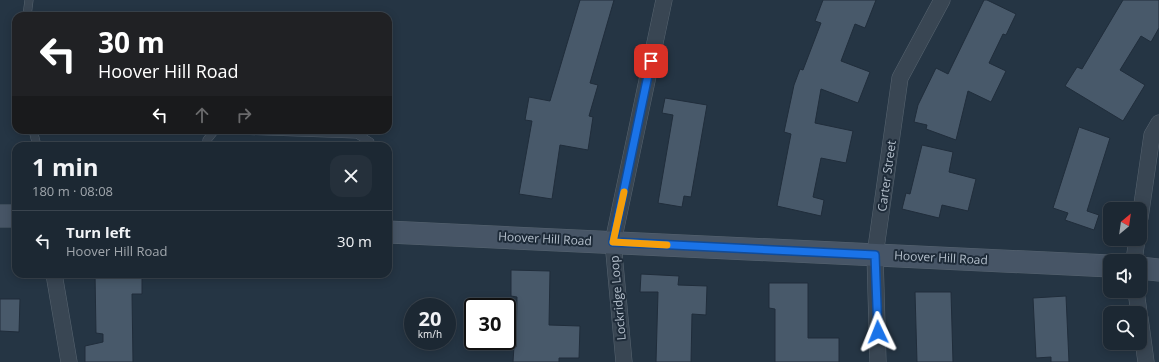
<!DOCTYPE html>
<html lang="en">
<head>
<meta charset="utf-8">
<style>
  :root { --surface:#1c2833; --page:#25303b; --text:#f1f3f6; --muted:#a0a6ac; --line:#3a444e }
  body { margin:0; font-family:"Open Sans",sans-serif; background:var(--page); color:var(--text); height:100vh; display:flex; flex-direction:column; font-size:15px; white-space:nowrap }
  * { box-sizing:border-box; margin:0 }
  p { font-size:13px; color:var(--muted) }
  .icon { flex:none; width:22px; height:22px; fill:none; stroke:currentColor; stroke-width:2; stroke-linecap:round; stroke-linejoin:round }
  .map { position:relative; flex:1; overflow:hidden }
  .sheet { position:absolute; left:12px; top:142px; width:380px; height:136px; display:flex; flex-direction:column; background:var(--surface); border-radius:12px; box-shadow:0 2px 10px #0003,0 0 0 1px var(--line) }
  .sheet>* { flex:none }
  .banner { position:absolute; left:12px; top:12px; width:380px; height:122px; border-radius:12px; box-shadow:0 2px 10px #0003,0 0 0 1px var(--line); background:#202124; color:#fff; overflow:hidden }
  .needle { width:26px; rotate:29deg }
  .buttons { position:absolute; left:1103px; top:202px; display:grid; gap:8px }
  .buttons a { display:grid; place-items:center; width:44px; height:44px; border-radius:8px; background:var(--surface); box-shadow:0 2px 10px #0003,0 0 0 1px var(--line); font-size:20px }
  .speed { position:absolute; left:404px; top:298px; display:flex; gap:8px; font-size:20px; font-weight:700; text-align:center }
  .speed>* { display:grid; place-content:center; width:52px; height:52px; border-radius:50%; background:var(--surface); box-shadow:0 2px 10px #0003,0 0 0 1px var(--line); line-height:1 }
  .speed small { font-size:10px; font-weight:400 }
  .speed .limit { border:2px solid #111; border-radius:6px; background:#fff; color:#111 }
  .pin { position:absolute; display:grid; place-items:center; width:34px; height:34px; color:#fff; margin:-17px; border-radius:8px; box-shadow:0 2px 6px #0006 }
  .me { position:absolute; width:44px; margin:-22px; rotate:358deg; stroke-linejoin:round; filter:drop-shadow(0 0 3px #0008) }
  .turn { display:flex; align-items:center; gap:14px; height:84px; padding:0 20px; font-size:18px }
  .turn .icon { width:52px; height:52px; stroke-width:2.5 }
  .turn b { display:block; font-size:28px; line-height:34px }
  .lanes { display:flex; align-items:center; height:38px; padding:0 20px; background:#0003; justify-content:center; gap:20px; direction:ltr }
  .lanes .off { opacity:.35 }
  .round { display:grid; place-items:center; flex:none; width:42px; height:42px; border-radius:12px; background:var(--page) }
  .headline { display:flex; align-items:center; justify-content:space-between; height:68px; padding:0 20px }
  h1 { font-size:24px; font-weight:700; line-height:30px }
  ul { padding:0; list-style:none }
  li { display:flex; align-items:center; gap:12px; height:60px; padding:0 20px; border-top:1px solid var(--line) }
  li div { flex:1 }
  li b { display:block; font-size:15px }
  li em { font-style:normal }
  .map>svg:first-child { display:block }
</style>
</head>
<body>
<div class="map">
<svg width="1159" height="362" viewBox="0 0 1159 362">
  <rect width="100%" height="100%" fill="#253544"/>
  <path fill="#48596a" stroke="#202d3b" d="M 580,0 L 614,0 L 590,83 L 598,85 L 589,116 L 593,117 L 588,150 L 560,145 L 552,199 L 519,194 L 532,121 L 525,120 L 529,97 L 550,101 Z
    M 823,0 L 876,0 L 865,28 L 855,24 L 841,61 L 870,72 L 858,103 L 821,89 L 815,123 L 853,131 L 846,163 L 821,158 L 813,197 L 824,200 L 821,216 L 777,206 L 791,134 L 784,132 L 794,85 L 800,69 L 803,70 L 821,23 L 815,21 Z
    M 984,0 L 987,0 L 1016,14 L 1006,35 L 1003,34 L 989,63 L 1006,71 L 991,102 L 968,91 L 956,140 L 926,129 L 927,125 L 914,122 L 918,105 L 936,68 L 948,74 Z
    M 1123,0 L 1159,0 L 1159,28 L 1151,42 L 1141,36 L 1120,70 L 1145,85 L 1123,121 L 1065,86 L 1077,67 L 1082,69 Z
    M 665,98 L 707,105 L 691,197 L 684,196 L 682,207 L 658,203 L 673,115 L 662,113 Z
    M 1079,127 L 1110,138 L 1087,211 L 1099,215 L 1094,230 L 1065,220 L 1068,213 L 1053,208 Z
    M 922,145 L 953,152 L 949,172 L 976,179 L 968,211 L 942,205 L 939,218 L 902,209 L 906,193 L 910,194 Z
    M 511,270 L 550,271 L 549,325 L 580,326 L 579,358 L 559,358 L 559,362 L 513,362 L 514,346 L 516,347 L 517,297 L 511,296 Z
    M 95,274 L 142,274 L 142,294 L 132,294 L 133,362 L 85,362 L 85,346 L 103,342 L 103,334 L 96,333 Z
    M 641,274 L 679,276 L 678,285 L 707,286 L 706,315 L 692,314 L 691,362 L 656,362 L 658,292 L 640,292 Z
    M 769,283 L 808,283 L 808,338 L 839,338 L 839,362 L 775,362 L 775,309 L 769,308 Z
    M 915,292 L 951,292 L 953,362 L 917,362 Z
    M 1066,296 L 1069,362 L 1051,362 L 1051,357 L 1036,358 L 1033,298 Z
    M 0,299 L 20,299 L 19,332 L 0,331 Z"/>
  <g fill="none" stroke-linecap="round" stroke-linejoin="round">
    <g stroke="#576470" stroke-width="9">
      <path id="lane" d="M 27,16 L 29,0
        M 33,130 L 37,146
        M 237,130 L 357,134 L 370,142 L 370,146
        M 207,146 L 207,140 L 215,130"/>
    </g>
    <g stroke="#576470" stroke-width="17">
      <path id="street" d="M 1140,218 L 1152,135 L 1159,123
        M 1134,261 L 1137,239
        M 54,274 L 69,362
        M 1136,291 L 1139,313
        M 1140,318 L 1146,362
        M 624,362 L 613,242 L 664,0
        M 878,362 L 875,255 L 900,78 L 942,0"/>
    </g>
    <g stroke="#576470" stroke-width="23">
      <path id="secondary" d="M 0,216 L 16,216
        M 388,232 L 1110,266
        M 1140,268 L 1159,270"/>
    </g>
    <use href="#lane" stroke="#394653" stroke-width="8"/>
    <use href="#street" stroke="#394653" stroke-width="16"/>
    <use href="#secondary" stroke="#475566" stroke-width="22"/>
  </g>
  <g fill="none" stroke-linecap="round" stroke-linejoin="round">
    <g stroke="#114b97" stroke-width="10">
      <path id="route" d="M 651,61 L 613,242 L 875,255 L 878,332"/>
    </g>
    <use href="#route" stroke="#1a73e8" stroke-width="7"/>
    <path stroke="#f59e0b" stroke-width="7" d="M 624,192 L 613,242 L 667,245"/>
  </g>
  <g text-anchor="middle" stroke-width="4" stroke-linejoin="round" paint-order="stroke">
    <g font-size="12" fill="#b6c1cd" stroke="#1e2b39">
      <text transform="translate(887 176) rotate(-82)" y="4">Carter Street</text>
      <text transform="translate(545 239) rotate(3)" y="4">Hoover Hill Road</text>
      <text transform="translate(941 258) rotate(3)" y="4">Hoover Hill Road</text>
      <text transform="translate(618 298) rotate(-95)" y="4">Lockridge Loop</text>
    </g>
  </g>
</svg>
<div class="buttons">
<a><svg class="needle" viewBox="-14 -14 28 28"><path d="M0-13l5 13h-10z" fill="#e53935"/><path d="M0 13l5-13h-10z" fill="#a0a6ac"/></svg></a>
<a><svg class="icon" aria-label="sound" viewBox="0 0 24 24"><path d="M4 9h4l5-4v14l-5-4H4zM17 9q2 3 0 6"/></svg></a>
<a><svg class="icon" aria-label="search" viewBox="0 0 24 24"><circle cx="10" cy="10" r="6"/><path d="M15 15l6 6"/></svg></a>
</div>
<div class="speed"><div>20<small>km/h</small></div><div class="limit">30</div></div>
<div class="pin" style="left:651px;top:61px;background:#d93025"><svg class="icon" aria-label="arrive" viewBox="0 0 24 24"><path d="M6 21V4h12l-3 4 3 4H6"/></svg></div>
<svg class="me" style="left:878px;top:332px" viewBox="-20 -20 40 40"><path d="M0-17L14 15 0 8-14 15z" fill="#1a73e8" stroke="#fff" stroke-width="4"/></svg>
<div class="banner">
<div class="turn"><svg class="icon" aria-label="left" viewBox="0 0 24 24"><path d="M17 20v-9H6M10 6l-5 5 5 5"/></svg><div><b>30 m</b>Hoover Hill Road</div></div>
<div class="lanes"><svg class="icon" aria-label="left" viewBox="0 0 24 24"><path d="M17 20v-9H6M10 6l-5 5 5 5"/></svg><svg class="icon off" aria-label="ahead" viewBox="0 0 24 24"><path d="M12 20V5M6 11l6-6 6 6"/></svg><svg class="icon off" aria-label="right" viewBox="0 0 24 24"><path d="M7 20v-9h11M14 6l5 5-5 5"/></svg></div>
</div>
<section class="sheet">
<div class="headline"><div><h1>1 min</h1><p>180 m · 08:08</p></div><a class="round"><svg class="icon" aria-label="close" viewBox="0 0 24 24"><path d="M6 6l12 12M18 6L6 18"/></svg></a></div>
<ul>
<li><svg class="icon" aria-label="left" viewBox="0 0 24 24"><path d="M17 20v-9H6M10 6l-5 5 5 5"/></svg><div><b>Turn left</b><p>Hoover Hill Road</p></div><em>30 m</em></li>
</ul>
</section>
</div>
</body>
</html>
